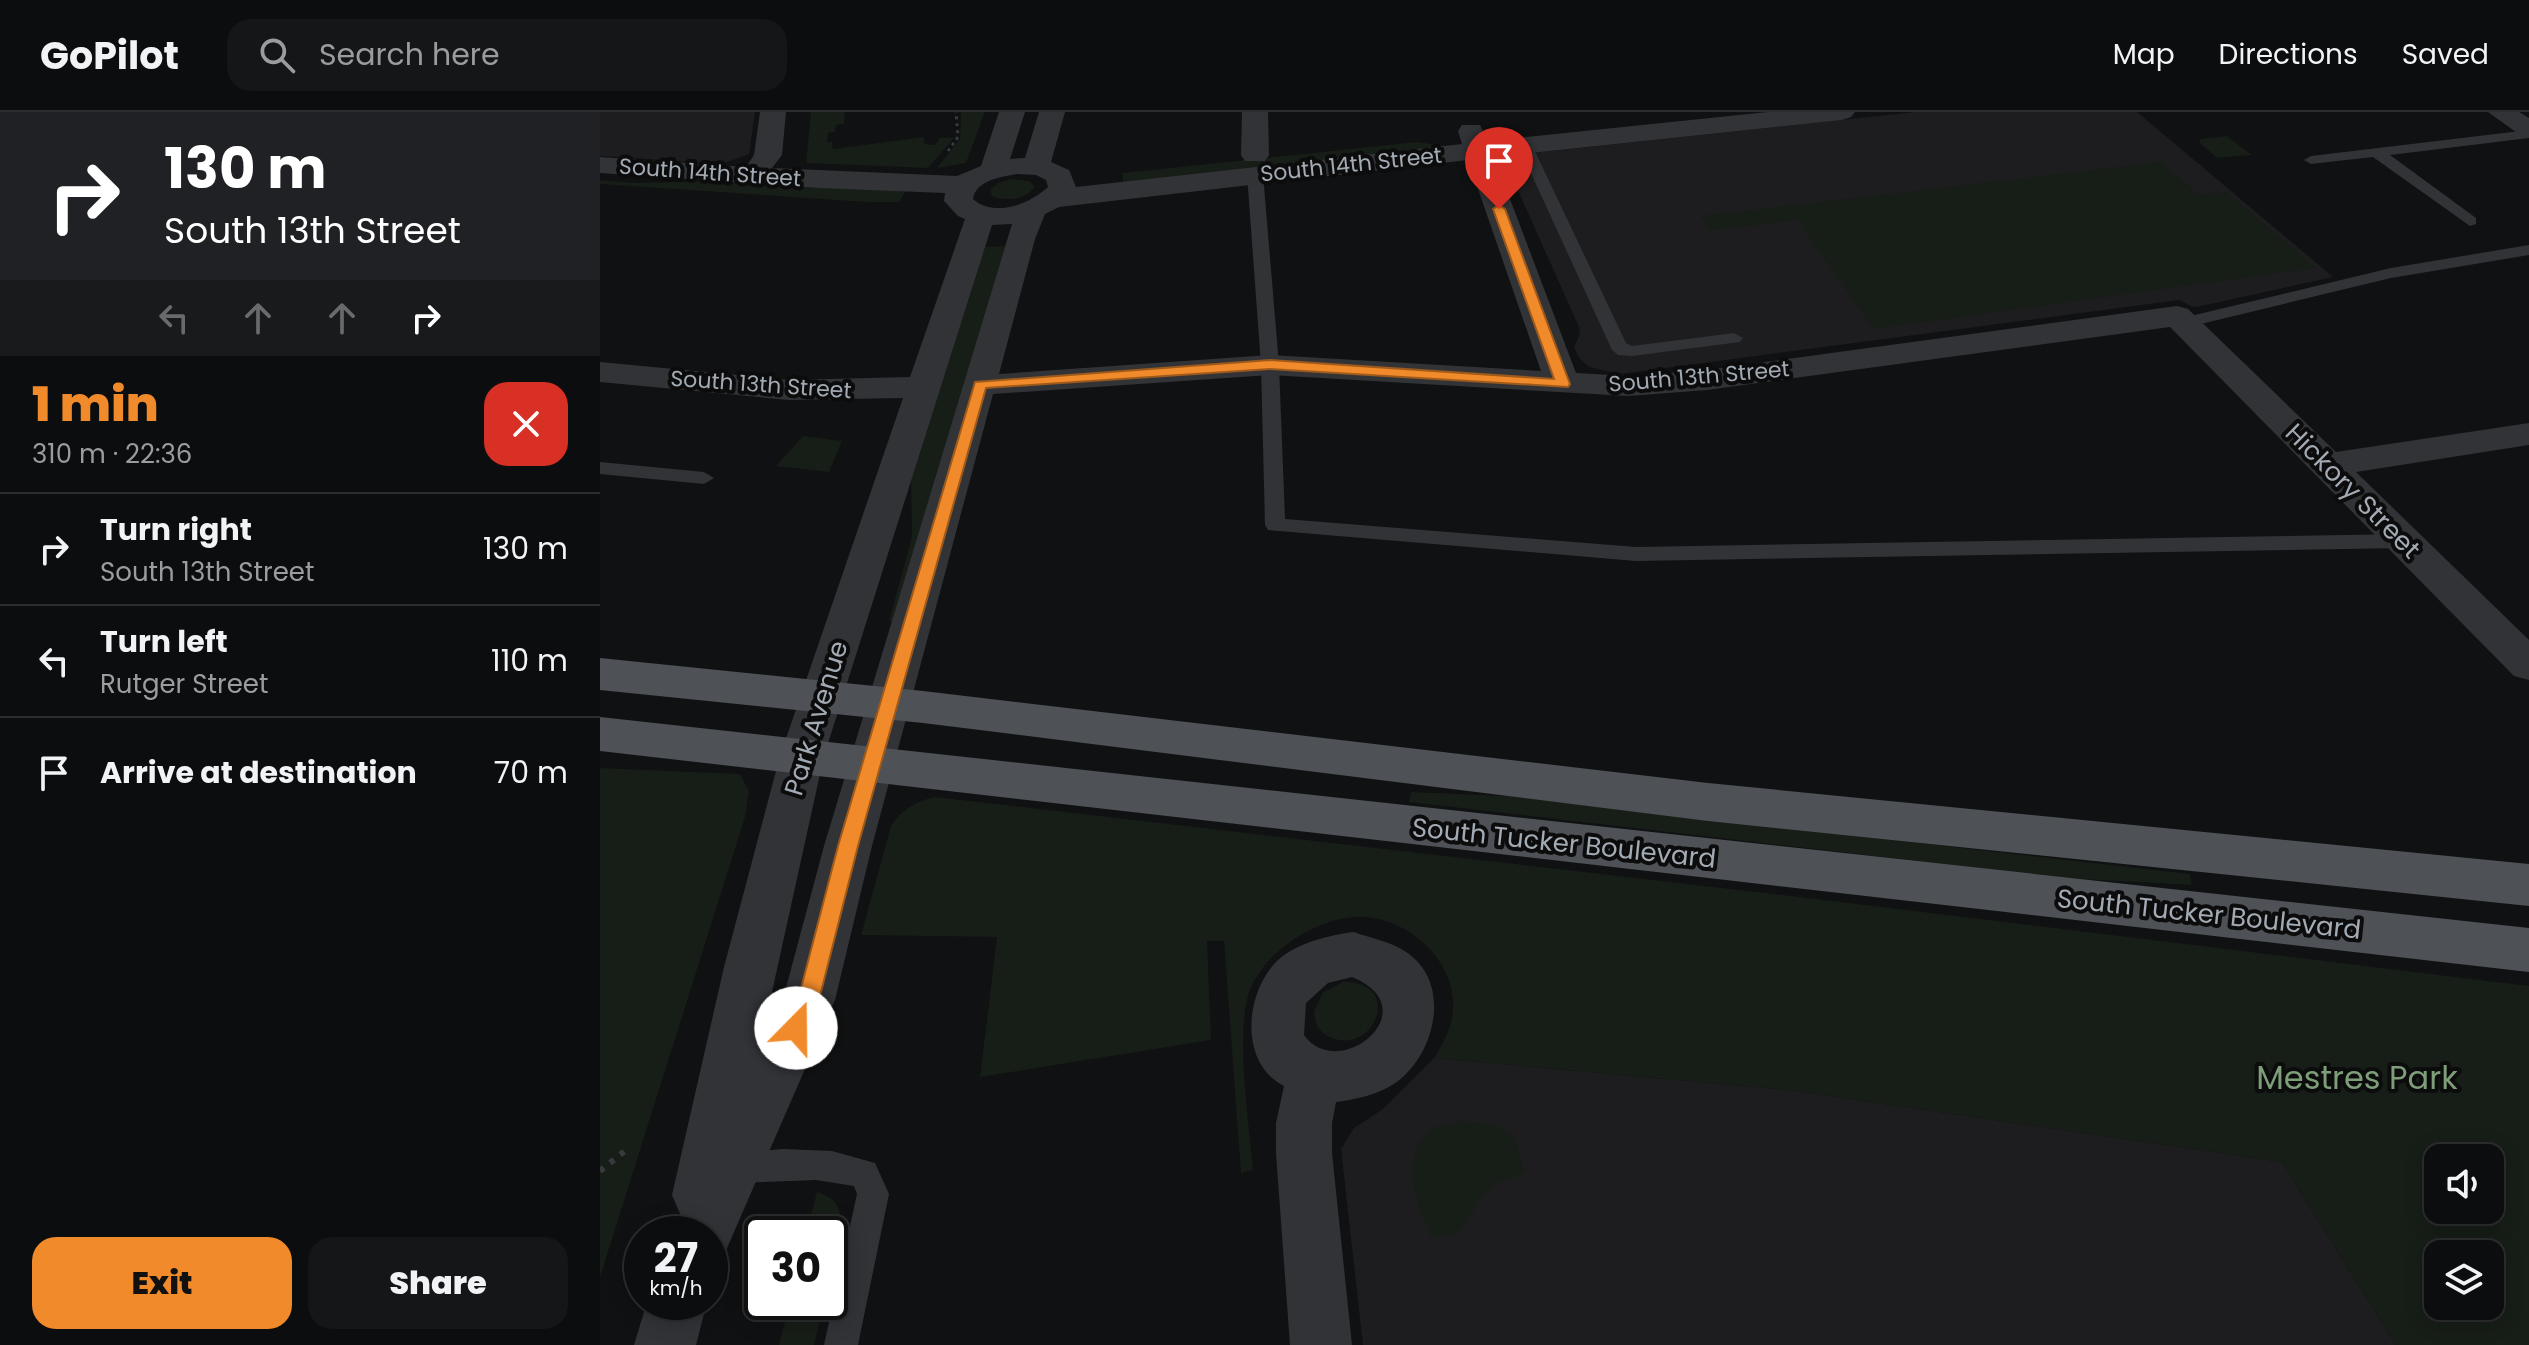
<!DOCTYPE html>
<html lang="en">
<head>
<meta charset="utf-8">
<style>
  :root { --surface:#0c0d0e; --page:#151617; --text:#f1f3f6; --muted:#9a9c9e; --line:#2c2d2e; --accent:#f18a2a }
  body { margin:0; font-family:Poppins,sans-serif; background:var(--page); color:var(--text); height:100vh; display:flex; flex-direction:column; font-size:30px; white-space:nowrap }
  * { box-sizing:border-box; margin:0 }
  p { font-size:26px; color:var(--muted) }
  .icon { flex:none; width:44px; height:44px; fill:none; stroke:currentColor; stroke-width:2; stroke-linecap:round; stroke-linejoin:round }
  .map { position:relative; flex:1; overflow:hidden }
  .sheet { display:flex; flex-direction:column; background:var(--surface); width:600px }
  .sheet>* { flex:none }
  .guide { background:#202124; color:#fff; overflow:hidden }
  .controls { position:absolute; left:1824px; top:1032px; display:grid; gap:16px }
  .controls a { display:grid; place-items:center; width:80px; height:80px; border-radius:16px; background:var(--surface); box-shadow:0 4px 20px #0003,0 0 0 2px var(--line); font-size:40px }
  .speed { position:absolute; left:24px; top:1104px; display:flex; gap:16px; font-size:40px; font-weight:700; text-align:center }
  .speed>* { display:grid; place-content:center; width:104px; height:104px; border-radius:50%; background:var(--surface); box-shadow:0 4px 20px #0003,0 0 0 2px var(--line); line-height:1 }
  .speed small { font-size:20px; font-weight:400 }
  .speed .limit { border:4px solid #111; border-radius:12px; background:#fff; color:#111 }
  .pin { position:absolute; display:grid; place-items:center; width:68px; height:68px; color:#fff; margin:-82px -34px; border-radius:50% 50% 50% 0; rotate:-45deg; box-shadow:0 0 8px #0007 }
  .pin .icon { rotate:45deg }
  .me { position:absolute; width:88px; margin:-44px; rotate:22deg; stroke-linejoin:round; filter:drop-shadow(0 0 6px #0008) }
  .turn { display:flex; align-items:center; gap:28px; height:168px; padding:0 32px; font-size:36px }
  .turn .icon { width:104px; height:104px; stroke-width:2.5 }
  .turn b { display:block; font-size:56px; line-height:68px }
  .lanes { display:flex; align-items:center; height:76px; padding:0 32px; background:#0003; justify-content:center; gap:40px; direction:ltr }
  .lanes .off { opacity:.35 }
  .round { display:grid; place-items:center; flex:none; width:84px; height:84px; border-radius:24px; background:var(--page) }
  .overview { display:flex; align-items:center; justify-content:space-between; height:136px; padding:0 32px }
  h1 { font-size:48px; font-weight:800; line-height:60px; color:var(--accent) }
  .primary-button { display:flex; gap:16px; margin-top:auto; padding:16px 32px }
  .primary-button a { flex:1; height:92px; border-radius:24px; background:var(--accent); color:#111; font-size:32px; font-weight:800; line-height:92px; text-align:center }
  .primary-button a+a { background:var(--page); color:var(--text) }
  ul { padding:0; list-style:none }
  li { display:flex; align-items:center; gap:24px; height:112px; padding:0 32px; border-top:2px solid var(--line) }
  li div { flex:1 }
  li b { display:block; font-size:30px }
  li em { font-style:normal }
  header { display:flex; align-items:center; gap:48px; box-sizing:border-box; height:112px; padding:0 40px; background:var(--surface); border-bottom:2px solid var(--line) }
  header strong { font-size:38px }
  nav { display:flex; gap:44px; margin-inline-start:auto; font-size:28px }
  .search { width:560px; height:72px; background:var(--page); display:flex; align-items:center; gap:20px; box-sizing:border-box; padding:0 28px; border-radius:24px; color:var(--muted); font-size:30px }
  main { display:flex; flex:1; min-height:0 }
  .map>svg:first-child { display:block }
</style>
</head>
<body>
<header>
<strong>GoPilot</strong>
<div class="search"><svg class="icon" aria-label="search" viewBox="0 0 24 24"><circle cx="10" cy="10" r="6"/><path d="M15 15l6 6"/></svg>Search here</div>
<nav><a>Map</a><a>Directions</a><a>Saved</a></nav>
</header>
<main>
<section class="sheet">
<div class="guide">
<div class="turn"><svg class="icon" aria-label="right" viewBox="0 0 24 24"><path d="M7 20v-9h11M14 6l5 5-5 5"/></svg><div><b>130 m</b>South 13th Street</div></div>
<div class="lanes"><svg class="icon off" aria-label="left" viewBox="0 0 24 24"><path d="M17 20v-9H6M10 6l-5 5 5 5"/></svg><svg class="icon off" aria-label="ahead" viewBox="0 0 24 24"><path d="M12 20V5M6 11l6-6 6 6"/></svg><svg class="icon off" aria-label="ahead" viewBox="0 0 24 24"><path d="M12 20V5M6 11l6-6 6 6"/></svg><svg class="icon" aria-label="right" viewBox="0 0 24 24"><path d="M7 20v-9h11M14 6l5 5-5 5"/></svg></div>
</div>
<div class="overview"><div><h1>1 min</h1><p>310 m · 22:36</p></div><a class="round" style="background:#d93025;color:#fff"><svg class="icon" aria-label="close" viewBox="0 0 24 24"><path d="M6 6l12 12M18 6L6 18"/></svg></a></div>
<ul>
<li><svg class="icon" aria-label="right" viewBox="0 0 24 24"><path d="M7 20v-9h11M14 6l5 5-5 5"/></svg><div><b>Turn right</b><p>South 13th Street</p></div><em>130 m</em></li>
<li><svg class="icon" aria-label="left" viewBox="0 0 24 24"><path d="M17 20v-9H6M10 6l-5 5 5 5"/></svg><div><b>Turn left</b><p>Rutger Street</p></div><em>110 m</em></li>
<li><svg class="icon" aria-label="arrive" viewBox="0 0 24 24"><path d="M6 21V4h12l-3 4 3 4H6"/></svg><div><b>Arrive at destination</b></div><em>70 m</em></li>
</ul>
<div class="primary-button"><a>Exit</a><a>Share</a></div>
</section>
<div class="map">
<svg width="1929" height="1233" viewBox="0 0 1929 1233">
  <rect width="100%" height="100%" fill="#101112"/>
  <path fill="#1d1d1f" d="M 0,0 L 155,0 L 149,42 L 122,52 L 0,44 Z
    M 1316,0 L 1537,0 L 1733,165 L 1601,194 L 1593,195 L 1579,188 L 1020,262 L 989,255 L 979,246 L 974,235 L 980,222 L 979,215 L 904,47 L 906,44 Z
    M 834,946 L 1188,978 L 1682,1050 L 1796,1233 L 763,1233 L 741,1037 L 754,1016 L 783,997 Z"/>
  <path fill="#171d17" fill-rule="evenodd" d="M 211,0 L 245,0 L 244,12 L 236,13 L 235,20 L 228,21 L 227,30 L 232,30 L 233,37 L 324,25 L 324,32 L 335,33 L 340,26 L 354,26 L 328,56 L 206,51 Z
    M 361,0 L 385,0 L 366,51 L 337,56 L 360,27 Z
    M 1627,24 L 1652,43 L 1617,46 L 1599,30 L 1600,27 Z
    M 817,30 L 853,35 L 523,71 L 523,61 Z
    M 1561,50 L 1599,83 L 1626,80 L 1716,156 L 1273,217 L 1198,108 L 1110,118 L 1101,104 Z
    M 411,67 L 430,69 L 435,75 C 425,88 407,90 392,84 L 390,78 L 398,71 Z
    M 0,68 L 34,71 L 122,69 L 307,77 L 299,90 L 266,90 L 0,72 Z
    M 406,134 L 294,509 L 289,509 L 312,425 L 311,362 L 383,135 Z
    M 203,324 L 242,329 L 229,360 L 176,354 Z
    M 0,656 L 140,662 L 149,679 L 145,705 L 0,1165 Z
    M 811,680 L 908,684 L 1590,762 L 1592,773 L 1464,766 L 809,690 Z
    M 335,685 L 1183,783 L 1929,874 L 1929,1233 L 1796,1233 L 1682,1050 L 1188,978 L 834,946 C 845,929 854,911 853,889 C 851,843 803,803 757,805 C 714,806 656,845 647,888 C 637,936 649,1008 653,1058 L 641,1061 L 624,829 L 607,829 L 611,928 L 380,965 L 397,825 L 261,823 L 291,714 C 302,697 316,689 335,685 ZM 1838,1046 L 1890,1046 L 1890,1098 L 1838,1098 ZM 1838,1142 L 1890,1142 L 1890,1194 L 1838,1194 Z
    M 743,870 C 806,869 773,946 730,925 C 718,920 715,912 714,900 L 723,880 Z
    M 862,1009 L 894,1013 L 915,1026 L 924,1060 C 914,1065 898,1069 890,1076 C 864,1099 876,1126 832,1125 C 816,1094 799,1043 831,1018 C 839,1013 852,1011 862,1009 Z
    M 217,1080 C 257,1090 238,1138 230,1168 L 230,1122 L 206,1122 Z
    M 190,1190 L 224,1190 L 214,1233 L 179,1233 Z"/>
  <g fill="none" stroke-linecap="round" stroke-linejoin="round">
    <path stroke="#383a3e" stroke-width="3" stroke-dasharray="3 4" stroke-linecap="butt" d="M 348,39 L 358,25 L 356,0"/>
    <path stroke="#383a3e" stroke-width="6" stroke-dasharray="5 8" stroke-linecap="butt" d="M 0,1059 L 26,1038"/>
    <path fill="#323337" fill-rule="evenodd" d="M 1929,18 L 1929,26 L 1790,43 L 1876,106 L 1876,112 L 1870,114 L 1773,45 L 1711,52 L 1704,48 L 1711,44 Z
      M 925,29 L 932,33 L 1026,231 L 1032,234 L 1134,221 L 1143,226 L 1140,230 L 1032,244 L 1018,243 L 1012,238 L 918,33 Z
      M 655,57 L 663,62 L 679,253 L 685,407 L 1036,435 L 1804,422 L 1811,424 L 1814,429 L 1811,434 L 1804,436 L 1036,449 L 668,418 L 665,413 L 661,253 L 647,62 Z
      M 1929,133 L 1929,143 L 1791,166 L 1584,216 L 1575,211 L 1578,207 L 1791,156 Z
      M 0,350 L 104,360 L 114,366 L 104,372 L 0,362 Z
      M 183,1037 L 232,1039 L 275,1051 L 289,1082 L 258,1233 L 224,1233 L 257,1082 L 254,1074 L 216,1068 L 133,1071 L 122,1067 L 117,1056 L 122,1045 L 133,1041 Z"/>
    <path fill="#323337" fill-rule="evenodd" d="M 160,0 L 186,0 L 182,43 L 172,56 L 357,64 L 381,54 L 399,0 L 425,0 L 410,47 L 425,46 L 439,0 L 465,0 L 451,50 L 469,58 L 476,75 L 862,32 L 858,19 L 862,13 L 880,13 L 888,29 L 1168,0 L 1255,0 L 1251,5 L 1242,8 L 894,45 L 976,261 L 1028,264 L 1107,258 L 1577,194 L 1588,197 L 1736,340 L 1929,311 L 1929,333 L 1756,360 L 1929,528 L 1929,568 L 1914,564 L 1570,215 L 1107,278 L 1028,284 L 670,263 L 393,282 L 272,734 L 235,888 L 124,1143 L 110,1149 L 110,1122 L 74,1122 L 81,1104 L 72,1083 L 124,855 L 180,644 L 303,286 L 189,288 L 0,270 L 0,250 L 189,268 L 310,265 L 365,107 L 358,104 L 344,89 L 345,81 L 220,76 L 0,61 L 0,45 L 146,55 L 154,43 ZM 868,48 L 941,259 L 670,243 L 399,262 L 435,127 L 445,102 L 459,95 ZM 417,62 L 436,63 L 446,68 L 448,75 C 430,92 394,106 373,87 C 376,68 401,65 417,62 ZM 412,112 L 224,734 L 183,887 L 159,939 L 224,644 L 392,113 Z
      M 642,0 L 668,0 L 669,43 L 665,49 L 645,49 L 641,43 Z
      M 1888,0 L 1919,0 L 1929,6 L 1929,25 L 1920,23 Z
      M 754,820 C 770,826 792,830 806,840 C 850,869 837,933 804,964 C 786,981 759,987 736,990 L 732,1011 L 732,1041 L 752,1233 L 690,1233 L 676,1041 L 676,1011 L 684,974 C 638,951 645,879 678,848 C 697,831 729,823 754,820 ZM 752,865 C 830,897 739,972 704,923 L 706,891 L 728,871 Z
      M 47,1190 L 107,1190 L 96,1233 L 34,1233 Z"/>
    <path fill="#4e5156" fill-rule="evenodd" d="M 0,546 L 323,579 L 1108,671 L 1929,752 L 1929,794 L 1108,709 L 323,611 L 0,578 Z
      M 0,605 L 1929,816 L 1929,860 L 0,639 Z"/>
  </g>
  <path fill="#f18a2a" stroke="#9d5a1b" stroke-width="2" d="M 899,93 L 905,97 L 970,272 L 968,275 L 670,257 L 386,276 L 258,734 L 219,888 L 204,923 L 196,926 L 188,923 L 185,916 L 198,888 L 238,734 L 375,270 L 670,248 L 954,267 L 893,97 Z"/>
  <g text-anchor="middle" stroke-width="8" stroke-linejoin="round" paint-order="stroke">
    <g font-size="22" fill="#a2aab3" stroke="#0c0c0d">
      <text transform="translate(751 52) rotate(-6)" y="8">South 14th Street</text>
      <text transform="translate(110 60) rotate(4)" y="8">South 14th Street</text>
      <text transform="translate(1099 264) rotate(-5)" y="8">South 13th Street</text>
      <text transform="translate(161 272) rotate(4)" y="8">South 13th Street</text>
    </g>
    <g font-size="26" fill="#a2aab3" stroke="#0c0c0d">
      <text transform="translate(1753 379) rotate(45)" y="9">Hickory Street</text>
      <text transform="translate(216 606) rotate(-73)" y="9">Park Avenue</text>
      <text transform="translate(964 731) rotate(6)" y="9">South Tucker Boulevard</text>
      <text transform="translate(1609 802) rotate(6)" y="9">South Tucker Boulevard</text>
    </g>
    <g font-size="32" fill="#7d9e78" stroke="#0c0c0d">
      <text x="1757" y="977">Mestres Park</text>
    </g>
  </g>
</svg>
<div class="controls">
<a><svg class="icon" aria-label="sound" viewBox="0 0 24 24"><path d="M4 9h4l5-4v14l-5-4H4zM17 9q2 3 0 6"/></svg></a>
<a><svg class="icon" aria-label="layers" viewBox="0 0 24 24"><path d="M12 4l9 5-9 5-9-5zM3 14l9 5 9-5"/></svg></a>
</div>
<div class="speed"><div>27<small>km/h</small></div><div class="limit">30</div></div>
<div class="pin" style="left:899px;top:97px;background:#d93025"><svg class="icon" aria-label="arrive" viewBox="0 0 24 24"><path d="M6 21V4h12l-3 4 3 4H6"/></svg></div>
<svg class="me" style="left:196px;top:916px" viewBox="-20 -20 40 40"><circle r="19" fill="#fff"/><path d="M0-13L10 11 0 6-10 11z" fill="#f18a2a"/></svg>
</div>
</main>
</body>
</html>
